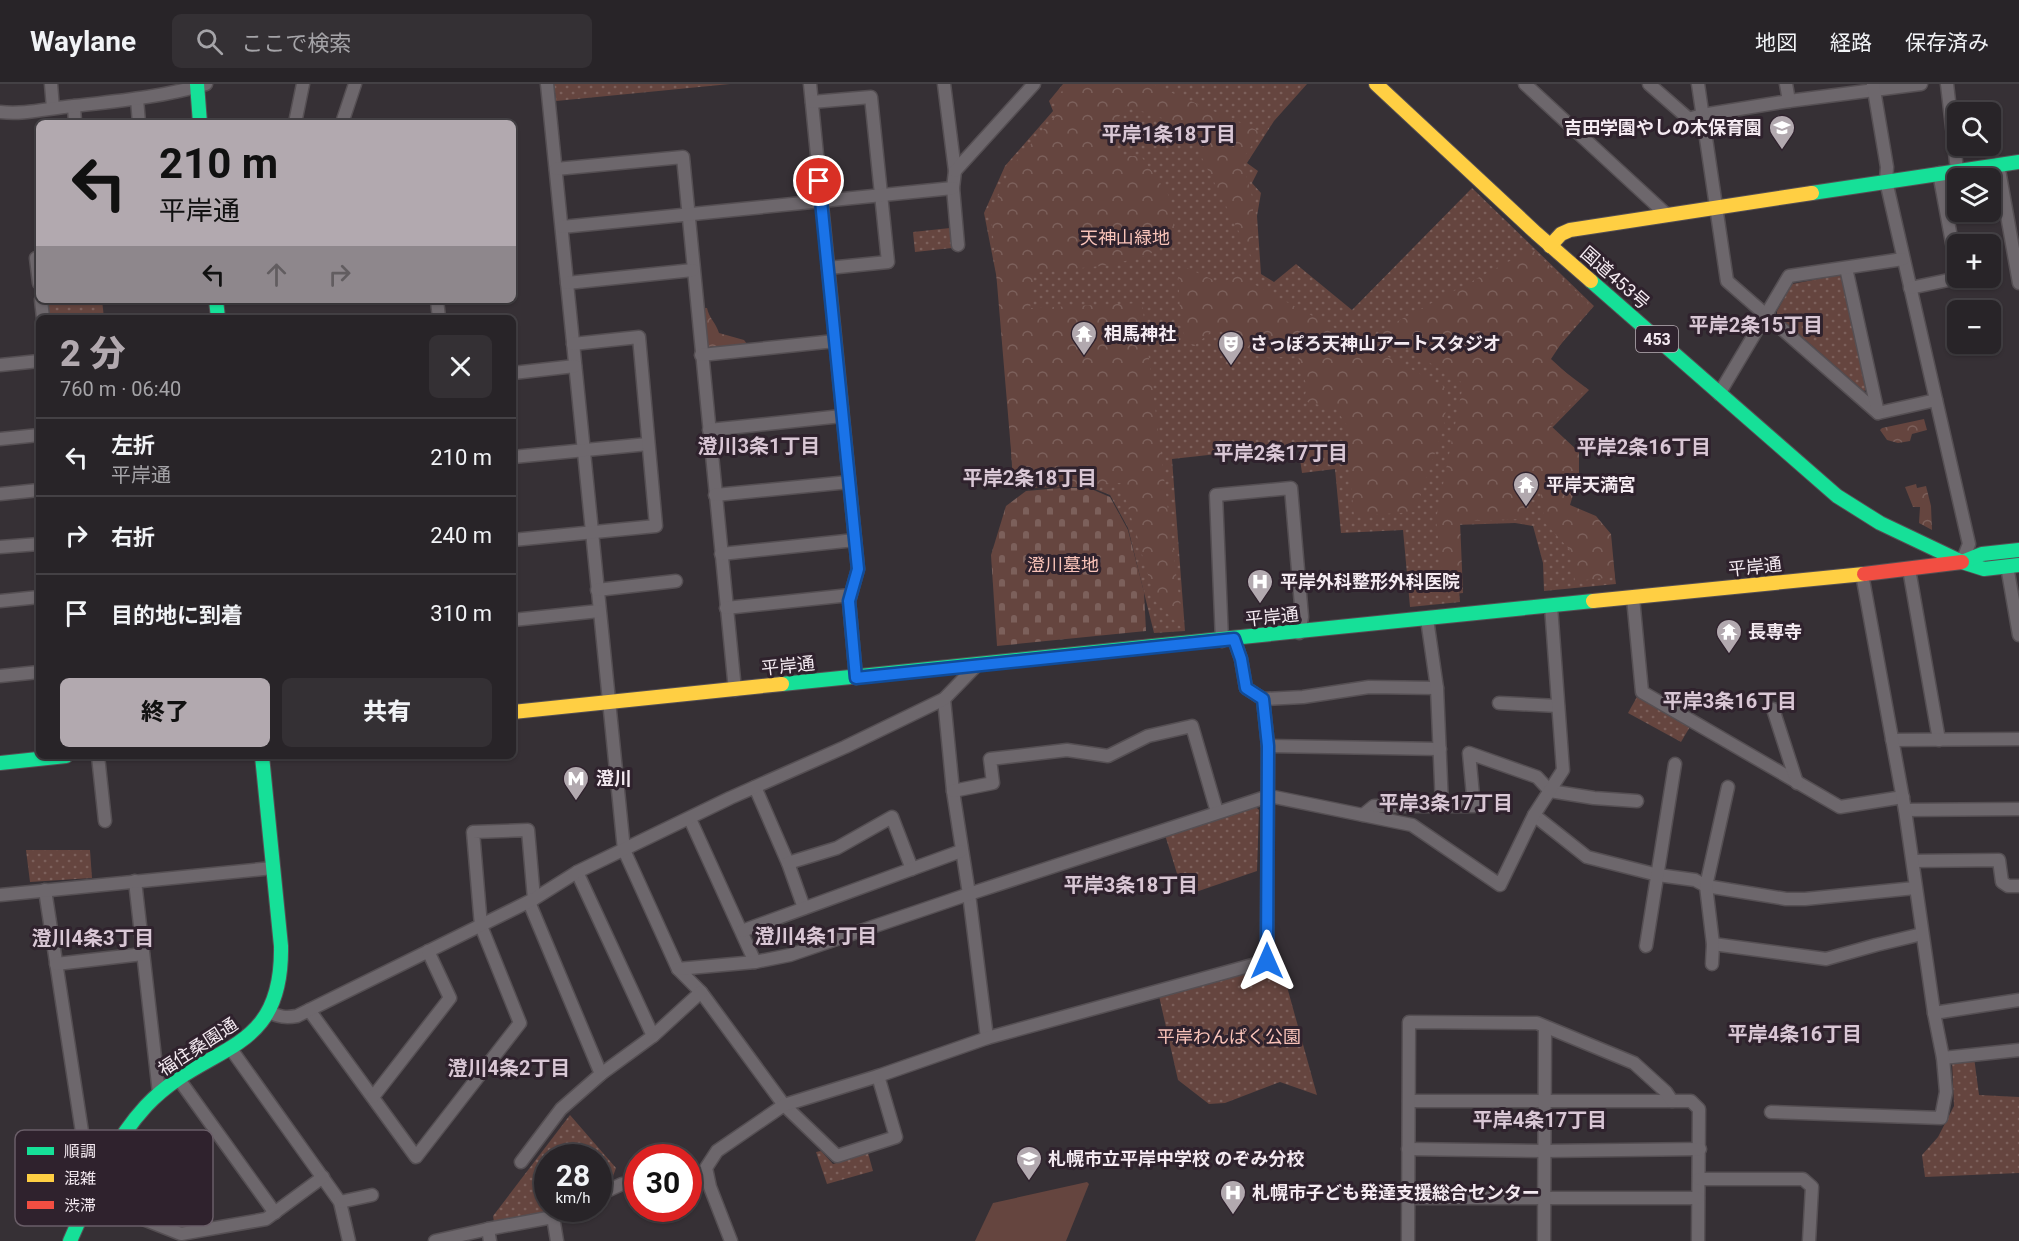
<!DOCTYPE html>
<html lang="ja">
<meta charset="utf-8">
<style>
body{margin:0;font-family:Roboto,"Noto Sans JP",sans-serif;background:#343034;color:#f1f3f6;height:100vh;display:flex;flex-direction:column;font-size:22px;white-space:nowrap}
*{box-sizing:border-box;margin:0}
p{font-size:20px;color:#a5a4a8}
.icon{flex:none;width:33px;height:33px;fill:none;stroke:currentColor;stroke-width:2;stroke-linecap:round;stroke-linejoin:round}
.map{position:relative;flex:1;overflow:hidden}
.drawer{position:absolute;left:36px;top:231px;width:480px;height:444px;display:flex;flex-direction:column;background:#282428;border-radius:9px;box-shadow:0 2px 4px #0004,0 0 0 2px #444145}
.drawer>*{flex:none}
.hud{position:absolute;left:36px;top:36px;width:480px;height:183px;border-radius:9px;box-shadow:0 2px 4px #0004,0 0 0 2px #444145;background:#b2a9af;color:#111;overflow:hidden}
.buttons{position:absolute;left:1947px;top:18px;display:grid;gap:12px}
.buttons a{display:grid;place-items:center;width:54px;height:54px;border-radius:9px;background:#282428;box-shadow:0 2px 4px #0004,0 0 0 2px #444145;font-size:30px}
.speed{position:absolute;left:534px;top:1060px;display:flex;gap:12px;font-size:30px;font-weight:700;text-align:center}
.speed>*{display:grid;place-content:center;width:78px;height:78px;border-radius:50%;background:#282428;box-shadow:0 2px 4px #0004,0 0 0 2px #444145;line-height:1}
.speed small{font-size:15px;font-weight:400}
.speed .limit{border:9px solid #d22;background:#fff;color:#111}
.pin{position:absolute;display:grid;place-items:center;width:51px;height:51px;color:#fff;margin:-26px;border:3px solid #fff;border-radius:50%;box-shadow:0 2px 6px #0007}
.me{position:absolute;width:66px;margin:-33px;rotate:0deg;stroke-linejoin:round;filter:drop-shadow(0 0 4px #0008)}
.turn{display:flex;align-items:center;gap:21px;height:126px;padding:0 24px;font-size:27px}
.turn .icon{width:78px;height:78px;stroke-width:2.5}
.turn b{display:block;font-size:42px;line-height:51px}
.lanes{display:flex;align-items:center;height:57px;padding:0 24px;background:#0003;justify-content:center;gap:30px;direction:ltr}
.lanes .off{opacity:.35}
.round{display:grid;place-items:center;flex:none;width:63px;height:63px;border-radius:9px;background:#343034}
.head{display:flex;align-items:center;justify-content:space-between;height:102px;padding:0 24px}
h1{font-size:36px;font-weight:800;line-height:45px;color:#b2a9af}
.primary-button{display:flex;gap:12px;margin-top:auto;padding:12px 24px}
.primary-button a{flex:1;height:69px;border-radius:9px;background:#b2a9af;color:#111;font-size:24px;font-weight:800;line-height:69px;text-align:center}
.primary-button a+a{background:#343034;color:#f1f3f6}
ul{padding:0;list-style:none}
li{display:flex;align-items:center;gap:18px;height:78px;padding:0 24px;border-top:2px solid #444145}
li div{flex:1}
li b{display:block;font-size:22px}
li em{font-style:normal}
header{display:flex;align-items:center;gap:36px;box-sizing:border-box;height:84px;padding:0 30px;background:#282428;border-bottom:2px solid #444145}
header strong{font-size:28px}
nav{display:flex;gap:33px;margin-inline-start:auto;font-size:21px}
.search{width:420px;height:54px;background:#343034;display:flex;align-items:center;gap:15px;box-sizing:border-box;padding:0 21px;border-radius:9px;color:#a5a4a8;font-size:22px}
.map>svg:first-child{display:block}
.grass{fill:url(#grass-dots)}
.forest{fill:url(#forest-crowns)}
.cemetery{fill:url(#cemetery-stones)}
.pitch{fill:#65453f}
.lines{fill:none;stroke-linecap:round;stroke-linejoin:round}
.street-casing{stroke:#554f53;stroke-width:15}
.fast-casing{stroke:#554f53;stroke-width:16}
.slow-casing{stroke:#554f53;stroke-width:16}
.jam-casing{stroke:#554f53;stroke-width:16}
.street{stroke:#6d676c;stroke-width:12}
.fast{stroke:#16e098;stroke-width:14}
.slow{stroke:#ffcf43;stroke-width:14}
.jam{stroke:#f24e42;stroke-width:14}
.route-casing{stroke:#114b97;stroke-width:15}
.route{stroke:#1a73e8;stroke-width:10}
.labels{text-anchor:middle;stroke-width:6;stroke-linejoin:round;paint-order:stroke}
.shield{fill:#2f222d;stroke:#b9aeb6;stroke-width:1.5}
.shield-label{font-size:16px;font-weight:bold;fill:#f4eaf1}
.poi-label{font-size:18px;font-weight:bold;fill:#f4eaf1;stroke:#2f222d;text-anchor:start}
.park-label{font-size:18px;fill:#f9c3b9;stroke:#2f222d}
.street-label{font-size:18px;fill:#f4eaf1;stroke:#2f222d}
.neighbourhood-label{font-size:20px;font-weight:bold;fill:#d9c7d5;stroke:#2f222d}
.key{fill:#2f222d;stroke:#6a5e68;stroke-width:1.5}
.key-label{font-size:16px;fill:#f4eaf1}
</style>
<header>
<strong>Waylane</strong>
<div class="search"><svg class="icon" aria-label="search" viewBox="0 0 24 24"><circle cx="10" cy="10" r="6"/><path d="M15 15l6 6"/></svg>ここで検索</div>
<nav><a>地図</a><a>経路</a><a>保存済み</a></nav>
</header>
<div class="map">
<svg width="2019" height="1157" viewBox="0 0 2019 1157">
<defs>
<pattern id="grass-dots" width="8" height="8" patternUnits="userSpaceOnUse" patternTransform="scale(1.5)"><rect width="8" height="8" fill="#65453f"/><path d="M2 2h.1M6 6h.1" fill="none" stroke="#7c605b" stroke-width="1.8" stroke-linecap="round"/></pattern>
<pattern id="forest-crowns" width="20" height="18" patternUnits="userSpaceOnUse" patternTransform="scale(1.5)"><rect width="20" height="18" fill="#65453f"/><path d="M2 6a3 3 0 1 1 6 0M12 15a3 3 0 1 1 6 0" fill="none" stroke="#7c605b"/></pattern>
<pattern id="cemetery-stones" width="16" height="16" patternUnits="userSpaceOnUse" patternTransform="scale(1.5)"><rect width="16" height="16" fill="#65453f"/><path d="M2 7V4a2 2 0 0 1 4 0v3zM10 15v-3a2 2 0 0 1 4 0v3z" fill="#7c605b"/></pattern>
</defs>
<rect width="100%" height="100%" fill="#363035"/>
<g class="grass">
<polygon points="554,0 730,0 556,17"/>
<polygon points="1063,0 1307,0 1274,37 1247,79 1258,87 1252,99 1261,109 1257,132 1261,190 1274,198 1296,180 1352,226 1472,104 1594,222 1548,275 1589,306 1551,345 1567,421 1609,453 1616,500 1544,507 1543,479 1533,442 1515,439 1454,441 1460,518 1410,523 1403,446 1341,449 1335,385 1302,389 1298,361 1172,375 1185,547 1154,549 1128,444 1110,411 1090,403 1013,404 1005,236 984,129 1005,82 1053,27 1049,17"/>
<polygon points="950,144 952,164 915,168 913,148"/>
<polygon points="1839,191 1842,194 1868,305 1864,307 1777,231 1777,227 1792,200"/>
<polygon points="48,216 102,216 104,234 50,234"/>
<polygon points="1638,611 1691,641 1681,658 1628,629"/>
<polygon points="1256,723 1259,726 1257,787 1184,812 1165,751"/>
<polygon points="26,766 90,766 92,794 30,798"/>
<polygon points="1274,878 1281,881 1317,1011 1280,998 1225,1019 1209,1020 1178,996 1159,912"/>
<polygon points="1974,973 1979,1011 2019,1013 2019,1089 1925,1093 1922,1071 1938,1053 1954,1022 1952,976"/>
<polygon points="570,1031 616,1084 612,1095 599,1103 598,1074 548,1074 548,1125 557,1125 548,1130 494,1138 493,1132"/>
<polygon points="821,1067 833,1080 868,1069 873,1087 827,1100 816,1068"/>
</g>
<g class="forest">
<polygon points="1069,0 1152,0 1261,48 1242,76 1253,116 1253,176 1186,42 1126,22 1104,56 1120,72 1141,72 1168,110 1176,155 1148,171 1110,181 1034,189 1030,224 1142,219 1183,545 1156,518 1121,399 1014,402 991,128 1011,83 1056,31 1054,15"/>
<polygon points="1532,165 1588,219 1551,275 1585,306 1550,341 1579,368 1579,391 1570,421 1596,432 1611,450 1615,493 1575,497 1570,466 1545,439 1540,404 1523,408 1525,435 1460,437 1463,509 1444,511 1436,435 1462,306 1461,298 1382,250 1387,243"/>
<polygon points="1187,184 1220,199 1242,190 1248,197 1448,305 1444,342 1415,428 1354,432 1351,400 1351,348 1336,325 1303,317 1307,304 1298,272 1265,274 1261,269 1238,260 1227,248 1213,246 1193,263 1184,250 1180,227 1178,188"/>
<path d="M 702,224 L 707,224 C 709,234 716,239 719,249 L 744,256 L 747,260 L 705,264 Z"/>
<polygon points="1924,335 1927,346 1912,350 1910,357 1898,359 1887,356 1880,346 1882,344"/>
<polygon points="1916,400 1917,404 1926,402 1931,422 1932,446 1919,439 1920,423 1913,423 1905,403"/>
</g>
<polygon class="cemetery" points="1060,404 1089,404 1110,413 1128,446 1144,508 1146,547 997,562 991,471 1006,422 1026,407"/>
<polygon class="pitch" points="1087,1098 1089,1100 1066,1157 975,1157 993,1119"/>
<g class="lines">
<defs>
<g id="street">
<polyline points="51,0 53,24"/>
<polyline points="547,0 624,766 678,885 701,908 784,1021 837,1072 896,1053 878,992"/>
<polyline points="810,0 858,485 849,517 856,594"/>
<polyline points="944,0 955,87 953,104 958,161"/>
<polyline points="1525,0 1666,130"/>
<polyline points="1649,0 1689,35 1702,31 1789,17 1921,0"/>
<polyline points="1698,0 1727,197 1878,329 1936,316"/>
<polyline points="1786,0 1789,17"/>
<polyline points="1873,0 1887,83 1886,97 1969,460 1962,478"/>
<polyline points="1947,0 1957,86"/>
<polyline points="137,15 139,39"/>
<polyline points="812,18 871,13 888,178 828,184"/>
<polyline points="74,22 75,39"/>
<path d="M 0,28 C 25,31 49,24 74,22 C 118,17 163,13 206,0"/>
<polyline points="295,39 303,0"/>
<polyline points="342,39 355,0"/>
<polyline points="1998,80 2019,199"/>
<polyline points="556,85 683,73 735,606"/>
<polyline points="955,87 1034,0"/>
<polyline points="1939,89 1958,191"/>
<polyline points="562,143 953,104"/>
<polyline points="39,174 36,174 39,199"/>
<polyline points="1846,184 1878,329"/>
<polyline points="567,199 693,186"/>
<polyline points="1910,204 1958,194"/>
<polyline points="41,216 43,234"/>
<polyline points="437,216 439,234"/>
<polyline points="701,271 835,257"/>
<polyline points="0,281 39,277"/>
<polyline points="513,289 575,282"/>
<polyline points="1719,310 1789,192 1903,175"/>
<polyline points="709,346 842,332"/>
<polyline points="0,355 39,351"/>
<polyline points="513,373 648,360"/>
<polyline points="0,410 39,406"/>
<polyline points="715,411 849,398"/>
<polyline points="513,456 656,442 639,253 573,260"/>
<polyline points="0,463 39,460"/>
<polyline points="721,470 855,456"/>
<polyline points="2007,482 2019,551"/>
<polyline points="1909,485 1939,656"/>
<polyline points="597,506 676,497"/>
<polyline points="1633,514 1642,608 1840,723 1903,713"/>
<polyline points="0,517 39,513"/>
<polyline points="726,524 850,511"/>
<polyline points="513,536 599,527"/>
<polyline points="1222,557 1216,411 1291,404 1302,533 1299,549"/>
<polyline points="0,592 39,588"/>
<polyline points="944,615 953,707 969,810 987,954"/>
<polyline points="1263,615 1303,613 1369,603 1437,604"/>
<polyline points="1499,619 1558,622"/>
<polyline points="1773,625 1797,699"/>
<polyline points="1892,656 2019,655"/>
<polyline points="1268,662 1440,665"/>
<polyline points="98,672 105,737"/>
<polyline points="755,703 788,779 804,824"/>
<polyline points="953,707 993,699 990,675 1067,666 1108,672 1148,652 1192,642 1217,728"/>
<polyline points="1442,722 1474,722 1469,669 1537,693 1550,707 1594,714 1637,717"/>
<polyline points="1905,726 2019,725"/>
<polyline points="1363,731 1374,722 1442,722 1437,604 1427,535"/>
<polyline points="1534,731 1587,773 1658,791 1695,796 1706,802 1786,815 1805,815 1915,804"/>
<polyline points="690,735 755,878"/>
<polyline points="1913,777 1999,776 2002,798 2008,802 2019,802"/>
<polyline points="788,779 837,764 892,733 912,785"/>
<polyline points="577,788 653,952"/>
<polyline points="135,797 159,1009"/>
<polyline points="45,806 84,1061 118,1056"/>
<polyline points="0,811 273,784"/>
<polyline points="529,818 601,990"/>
<polyline points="742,847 961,767"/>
<polyline points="1713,860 1826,875 1876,861 1922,850"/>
<polyline points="1646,862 1675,680"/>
<polyline points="56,880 143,870"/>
<polyline points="1712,880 1713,860 1706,802 1728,703"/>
<polyline points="678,885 755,878 790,871 969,810 1269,712 1412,741 1500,801 1534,731 1563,686 1551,522"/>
<polyline points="309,926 416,1073 520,939 481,842 473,748 528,746 534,815"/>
<path d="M 269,928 C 279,933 286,934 297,932 L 534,815 L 577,788 L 730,714 L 845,663 L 944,615 L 977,581"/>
<polyline points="1934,929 2019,916"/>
<polyline points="231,965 340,1118 349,1157"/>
<polyline points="1943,974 2019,966"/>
<polyline points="178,994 275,1129"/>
<polyline points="373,1013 450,914 428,867"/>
<polyline points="1409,1017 1691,1017 1699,1025 1698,1157"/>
<polyline points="1771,1028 1941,1034 1946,1008 1943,974 1934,929 1905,726 1862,490"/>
<polyline points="1408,1065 1544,1067 1700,1065"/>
<polyline points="34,1066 84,1061"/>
<polyline points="521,1078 561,1025 601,990 653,952 701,908"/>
<polyline points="1699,1095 1803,1095 1812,1103 1809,1157"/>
<polyline points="598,1111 622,1100"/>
<polyline points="90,1114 181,1150 266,1135 323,1093"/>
<polyline points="1407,1114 1698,1114"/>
<polyline points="340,1118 372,1111"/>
<polyline points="553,1133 557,1157"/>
<polyline points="488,1145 490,1157"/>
<polyline points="435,1157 488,1145 553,1133 570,1125"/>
<polyline points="731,1157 710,1103 706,1084 717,1067 784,1021 878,992 987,954 1267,877 1268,662 1263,615 1246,604 1241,575 1234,555"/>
<polyline points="1408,1157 1409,938 1537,939 1634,979 1666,1008 1672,1017"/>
<polyline points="1544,1157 1545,943"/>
</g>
<g id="fast">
<polyline points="197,0 200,39"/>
<polyline points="1812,109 2019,78"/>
<polyline points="1591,197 1837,412 1880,439 1962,478 1984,485 2019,481"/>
<polyline points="216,216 218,234"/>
<polyline points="1962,478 1982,470 2019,466"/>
<polyline points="782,600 1593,517"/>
<polyline points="0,679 66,672"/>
<path d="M 70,1157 C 91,1110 110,1061 146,1022 C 207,957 283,974 281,862 L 262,672"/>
</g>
<g id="slow">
<polyline points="1376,0 1536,149 1591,197"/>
<polyline points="1550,162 1561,150 1570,146 1812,109"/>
<polyline points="1593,517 1864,490"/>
<polyline points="513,628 782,600"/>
</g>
<polyline id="jam" points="1864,490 1962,478"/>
</defs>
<use href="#street" class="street-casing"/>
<use href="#fast" class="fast-casing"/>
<use href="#slow" class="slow-casing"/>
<use href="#jam" class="jam-casing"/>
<use href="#street" class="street"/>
<use href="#fast" class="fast"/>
<use href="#slow" class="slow"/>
<use href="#jam" class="jam"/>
</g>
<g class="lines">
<defs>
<polyline id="route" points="819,97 858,485 849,517 856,594 1234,555 1241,575 1246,604 1263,615 1268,662 1267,877"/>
</defs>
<use href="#route" class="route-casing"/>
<use href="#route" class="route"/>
</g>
<defs>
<symbol id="school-pin" viewBox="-11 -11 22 30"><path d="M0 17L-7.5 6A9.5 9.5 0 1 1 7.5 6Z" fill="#b2a9af" stroke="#2f222d"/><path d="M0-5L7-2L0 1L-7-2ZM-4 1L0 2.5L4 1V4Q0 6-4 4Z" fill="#fff"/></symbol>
<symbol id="temple-pin" viewBox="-11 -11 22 30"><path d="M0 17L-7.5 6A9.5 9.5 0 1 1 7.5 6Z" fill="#b2a9af" stroke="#2f222d"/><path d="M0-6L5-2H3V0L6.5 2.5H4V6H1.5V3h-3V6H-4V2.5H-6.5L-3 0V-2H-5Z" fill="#fff"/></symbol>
<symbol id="theatre-pin" viewBox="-11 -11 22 30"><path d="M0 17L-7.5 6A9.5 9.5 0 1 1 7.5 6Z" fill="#b2a9af" stroke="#2f222d"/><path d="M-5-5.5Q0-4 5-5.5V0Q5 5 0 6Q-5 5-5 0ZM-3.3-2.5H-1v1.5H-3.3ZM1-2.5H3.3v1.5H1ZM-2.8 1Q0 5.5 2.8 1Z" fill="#fff"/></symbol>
<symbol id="hospital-pin" viewBox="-11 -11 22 30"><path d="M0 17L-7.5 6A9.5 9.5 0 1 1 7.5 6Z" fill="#b2a9af" stroke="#2f222d"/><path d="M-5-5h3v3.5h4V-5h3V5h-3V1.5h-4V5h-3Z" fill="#fff"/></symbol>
<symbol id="metro-pin" viewBox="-11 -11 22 30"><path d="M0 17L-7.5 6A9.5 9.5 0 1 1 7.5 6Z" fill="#b2a9af" stroke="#2f222d"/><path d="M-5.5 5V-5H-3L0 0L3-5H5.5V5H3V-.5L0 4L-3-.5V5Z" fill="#fff"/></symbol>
</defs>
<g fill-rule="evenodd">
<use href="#school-pin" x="1767" y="29" width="30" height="40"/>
<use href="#temple-pin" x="1069" y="235" width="30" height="40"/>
<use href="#theatre-pin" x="1216" y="245" width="30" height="40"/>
<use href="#temple-pin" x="1511" y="386" width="30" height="40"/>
<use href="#hospital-pin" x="1245" y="483" width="30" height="40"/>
<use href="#temple-pin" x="1714" y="533" width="30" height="40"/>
<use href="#metro-pin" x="561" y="680" width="30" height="40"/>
<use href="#school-pin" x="1014" y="1060" width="30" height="40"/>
<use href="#hospital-pin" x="1218" y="1094" width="30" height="40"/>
</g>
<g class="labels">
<rect class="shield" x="1636" y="242" width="42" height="26" rx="4.5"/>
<g class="shield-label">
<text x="1657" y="261">453</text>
</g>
<g class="poi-label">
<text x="1762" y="50" text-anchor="end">吉田学園やしの木保育園</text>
<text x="1104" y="256">相馬神社</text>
<text x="1250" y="266">さっぽろ天神山アートスタジオ</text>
<text x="1546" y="407">平岸天満宮</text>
<text x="1280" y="504">平岸外科整形外科医院</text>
<text x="1748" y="554">長専寺</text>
<text x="596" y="701">澄川</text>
<text x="1048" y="1081">札幌市立平岸中学校 のぞみ分校</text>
<text x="1252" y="1115">札幌市子ども発達支援総合センター</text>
</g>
<g class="park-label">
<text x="1125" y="160">天神山緑地</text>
<text x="1063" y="487">澄川墓地</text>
<text x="1229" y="959">平岸わんぱく公園</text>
</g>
<g class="street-label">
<text transform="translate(1615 194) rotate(41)" y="6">国道453号</text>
<text transform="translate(1755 483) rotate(-6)" y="6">平岸通</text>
<text transform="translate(1272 533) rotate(-6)" y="6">平岸通</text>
<text transform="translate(788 582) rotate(-6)" y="6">平岸通</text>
<text transform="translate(198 963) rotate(-33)" y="6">福住桑園通</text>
</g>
<g class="neighbourhood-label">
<text x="1169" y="57">平岸1条18丁目</text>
<text x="1756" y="248">平岸2条15丁目</text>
<text x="759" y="369">澄川3条1丁目</text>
<text x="1644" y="370">平岸2条16丁目</text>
<text x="1281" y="376">平岸2条17丁目</text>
<text x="1030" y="401">平岸2条18丁目</text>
<text x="1730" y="624">平岸3条16丁目</text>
<text x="1446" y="726">平岸3条17丁目</text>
<text x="1131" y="808">平岸3条18丁目</text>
<text x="816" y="859">澄川4条1丁目</text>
<text x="93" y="861">澄川4条3丁目</text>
<text x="1795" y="957">平岸4条16丁目</text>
<text x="509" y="991">澄川4条2丁目</text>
<text x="1540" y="1043">平岸4条17丁目</text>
</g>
</g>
<rect x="15" y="1046" width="198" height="96" rx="9" class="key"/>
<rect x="27" y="1063" width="27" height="8" fill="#16e098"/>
<rect x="27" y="1090" width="27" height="8" fill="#ffcf43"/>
<rect x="27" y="1117" width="27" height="8" fill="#f24e42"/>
<g class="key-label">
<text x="64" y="1073">順調</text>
<text x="64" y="1100">混雑</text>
<text x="64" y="1127">渋滞</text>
</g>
</svg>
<div class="buttons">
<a><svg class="icon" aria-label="search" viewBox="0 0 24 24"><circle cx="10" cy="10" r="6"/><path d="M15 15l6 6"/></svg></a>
<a><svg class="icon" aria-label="layers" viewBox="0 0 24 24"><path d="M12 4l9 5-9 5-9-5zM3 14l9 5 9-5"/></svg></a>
<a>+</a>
<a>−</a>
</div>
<div class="speed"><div>28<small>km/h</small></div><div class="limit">30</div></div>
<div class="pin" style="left:819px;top:97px;background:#d93025"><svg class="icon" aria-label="arrive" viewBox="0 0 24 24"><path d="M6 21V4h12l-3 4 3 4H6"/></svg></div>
<svg class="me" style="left:1267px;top:877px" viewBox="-20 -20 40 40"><path d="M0-17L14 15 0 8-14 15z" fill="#1a73e8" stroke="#fff" stroke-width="4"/></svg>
<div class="hud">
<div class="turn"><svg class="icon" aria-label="left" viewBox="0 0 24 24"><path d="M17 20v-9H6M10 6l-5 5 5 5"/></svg><div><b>210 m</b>平岸通</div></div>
<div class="lanes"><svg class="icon" aria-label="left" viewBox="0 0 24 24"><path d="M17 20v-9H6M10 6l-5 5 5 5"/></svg><svg class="icon off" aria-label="ahead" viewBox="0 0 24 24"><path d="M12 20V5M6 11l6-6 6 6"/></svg><svg class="icon off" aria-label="right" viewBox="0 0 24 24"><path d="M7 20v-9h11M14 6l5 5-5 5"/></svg></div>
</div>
<section class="drawer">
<div class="head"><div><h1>2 分</h1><p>760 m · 06:40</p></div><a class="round"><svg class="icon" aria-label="close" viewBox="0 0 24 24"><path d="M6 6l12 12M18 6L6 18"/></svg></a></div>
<ul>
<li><svg class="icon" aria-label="left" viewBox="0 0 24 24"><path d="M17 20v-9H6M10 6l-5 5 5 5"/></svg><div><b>左折</b><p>平岸通</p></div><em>210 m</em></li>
<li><svg class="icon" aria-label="right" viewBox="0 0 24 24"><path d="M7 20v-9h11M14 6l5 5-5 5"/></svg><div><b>右折</b></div><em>240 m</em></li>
<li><svg class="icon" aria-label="arrive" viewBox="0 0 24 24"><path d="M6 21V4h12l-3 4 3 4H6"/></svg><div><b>目的地に到着</b></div><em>310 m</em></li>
</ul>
<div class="primary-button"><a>終了</a><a>共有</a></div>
</section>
</div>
